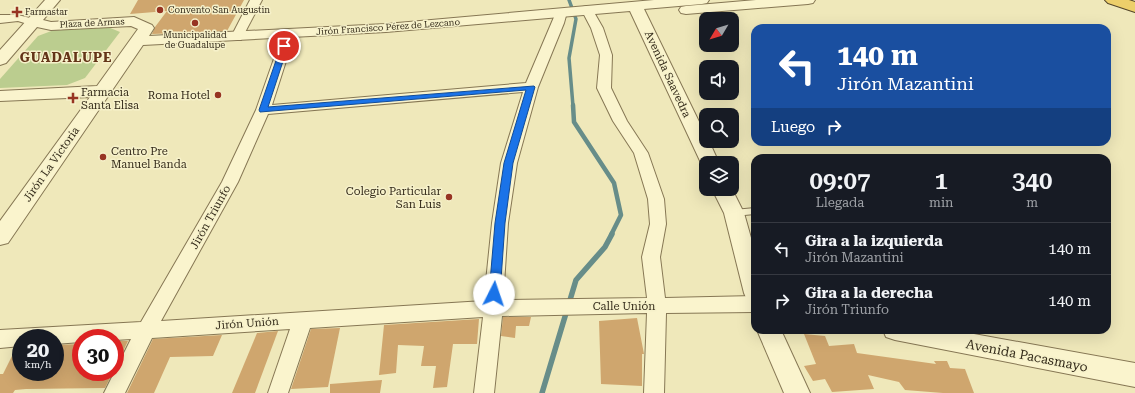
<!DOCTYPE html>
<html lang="es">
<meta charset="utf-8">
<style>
body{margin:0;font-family:"Roboto Serif",serif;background:#242831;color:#f1f3f6;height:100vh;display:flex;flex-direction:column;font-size:15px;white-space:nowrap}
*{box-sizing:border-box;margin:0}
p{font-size:13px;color:#9ea1a6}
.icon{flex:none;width:22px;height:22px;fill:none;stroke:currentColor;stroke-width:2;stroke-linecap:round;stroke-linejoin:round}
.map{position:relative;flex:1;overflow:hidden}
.panel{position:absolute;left:751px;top:154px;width:360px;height:180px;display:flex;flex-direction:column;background:#171b24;border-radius:12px;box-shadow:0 4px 16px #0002}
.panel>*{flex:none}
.guide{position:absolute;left:751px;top:24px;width:360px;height:122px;border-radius:12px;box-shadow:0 4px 16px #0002;background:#1a4fa0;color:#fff;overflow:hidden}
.needle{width:26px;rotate:232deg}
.buttons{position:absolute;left:699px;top:12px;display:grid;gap:8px}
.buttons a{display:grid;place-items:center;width:40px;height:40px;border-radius:8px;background:#171b24;box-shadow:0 4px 16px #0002;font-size:20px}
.speed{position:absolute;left:12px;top:329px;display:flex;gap:8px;font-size:20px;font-weight:700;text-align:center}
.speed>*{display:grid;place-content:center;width:52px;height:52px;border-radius:50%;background:#171b24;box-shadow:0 4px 16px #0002;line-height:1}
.speed small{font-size:10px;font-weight:400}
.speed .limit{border:6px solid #d22;background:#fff;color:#111}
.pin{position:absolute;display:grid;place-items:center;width:34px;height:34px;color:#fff;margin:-17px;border:2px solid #fff;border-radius:50%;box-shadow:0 1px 4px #0007}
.me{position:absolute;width:44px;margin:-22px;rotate:4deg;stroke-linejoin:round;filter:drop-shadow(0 0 3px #0008)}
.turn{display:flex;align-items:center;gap:14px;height:84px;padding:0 20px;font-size:18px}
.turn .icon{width:52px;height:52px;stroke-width:2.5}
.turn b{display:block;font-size:28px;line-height:34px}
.then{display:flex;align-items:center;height:38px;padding:0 20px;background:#0003;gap:8px;font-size:15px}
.eta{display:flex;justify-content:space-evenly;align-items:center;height:68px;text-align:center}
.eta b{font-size:24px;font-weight:600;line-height:28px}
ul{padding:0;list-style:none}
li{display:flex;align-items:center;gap:12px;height:52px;padding:0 20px;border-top:1px solid #363941}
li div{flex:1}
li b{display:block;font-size:15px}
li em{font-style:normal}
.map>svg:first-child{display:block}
.green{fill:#bbcd8f}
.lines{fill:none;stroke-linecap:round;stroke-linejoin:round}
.stream-far2{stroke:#678d89;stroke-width:3.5}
.stream-far1{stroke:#678d89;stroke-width:4.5}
.stream{stroke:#678d89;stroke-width:5.5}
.building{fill:#cfa66e}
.service-casing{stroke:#867754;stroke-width:2}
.minor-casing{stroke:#867754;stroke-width:2}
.tertiary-casing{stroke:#867754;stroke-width:2}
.trunk-casing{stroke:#534429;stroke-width:2}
.service{fill:#faf4cd;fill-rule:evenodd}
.minor{fill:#faf4cd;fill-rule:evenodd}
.tertiary{fill:#faf4cd;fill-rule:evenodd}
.trunk{fill:#edcf6a;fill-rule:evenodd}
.route{fill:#1a73e8;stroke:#114b97}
.poi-dot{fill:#973422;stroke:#f6f1ca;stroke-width:1.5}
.labels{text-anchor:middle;stroke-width:3;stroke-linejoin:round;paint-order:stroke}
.far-poi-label{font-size:9px;fill:#342b1a;stroke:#f6f1ca;text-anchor:start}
.far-street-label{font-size:9px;fill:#342b1a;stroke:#f6f1ca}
.street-label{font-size:11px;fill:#342b1a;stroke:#f6f1ca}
.poi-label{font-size:11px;fill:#342b1a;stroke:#f6f1ca;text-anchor:start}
.far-district-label{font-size:13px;font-weight:bold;letter-spacing:1px;fill:#633418;stroke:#f6f1ca}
.near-street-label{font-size:13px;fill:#342b1a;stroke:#f6f1ca}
</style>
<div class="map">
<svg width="1135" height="393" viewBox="0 0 1135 393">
<rect width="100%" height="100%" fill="#efe8ba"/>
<polygon class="green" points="108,27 120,32 85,78 67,85 0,88 0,79 38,36 54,30"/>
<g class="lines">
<polyline class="stream-far2" points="569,0 576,19 569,58 573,106"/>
<polyline class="stream-far1" points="573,105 574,122 614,183 621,215 611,235"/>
<polyline class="stream" points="542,393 576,280 605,247 612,234"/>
</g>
<g class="building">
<polygon points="138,0 244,0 227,31 152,34 155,27 167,11 130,14"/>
<polygon points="503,317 531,317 529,326 516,326 515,338 501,336"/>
<polygon points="637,318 644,354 642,354 642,386 601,384 599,321"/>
<polygon points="479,319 477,344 453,344 447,387 433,388 436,366 421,366 424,346 398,345 396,373 379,375 384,325"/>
<polygon points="340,328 328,387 291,389 311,329"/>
<polygon points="278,331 255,393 232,393 257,333"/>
<polygon points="804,334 825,336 829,346 854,344 857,353 936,364 934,361 947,361 950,368 965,369 974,393 943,393 905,390 899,382 868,375 874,389 832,392 825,379 813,381 804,366 816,364"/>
<polygon points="222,335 213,356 170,357 154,393 127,393 153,339"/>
<polygon points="115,341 128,341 115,368"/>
<polygon points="81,344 81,372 113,372 105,388 26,389 15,390 13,393 0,393 0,374 3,374 16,348 21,348 21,372 55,372 55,345"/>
<polygon points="382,380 380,393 330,393 330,384"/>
</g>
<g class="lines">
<defs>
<polygon id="service" points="755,208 755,214 734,216 731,215 730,213 731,211 734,210"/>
<g id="minor">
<polygon points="250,0 262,0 241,40 233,40 231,37"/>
<path d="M 587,6 L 591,7 L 603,28 L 612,55 L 611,88 L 627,121 L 648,153 L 664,199 L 666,224 L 660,257 L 665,298 L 755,296 L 755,312 L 666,313 L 664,393 L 644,393 L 647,313 L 502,316 L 494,393 L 474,393 L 483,317 L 310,328 L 288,393 L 268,393 L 290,329 L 152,338 L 125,393 L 104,393 L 131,339 L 115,340 L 115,338 L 81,338 L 81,342 L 55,344 L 55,338 L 21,338 L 21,346 L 0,348 L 0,330 L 141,322 L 222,182 L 256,110 L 283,33 L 285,30 L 293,30 L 295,33 L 272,105 L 526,83 L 557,10 L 565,10 L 567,12 L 564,23 L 538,87 L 517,163 L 508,223 L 503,300 L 647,298 L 642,257 L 650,224 L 648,199 L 634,153 L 613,121 L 597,88 L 600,55 L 591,28 L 581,9 L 583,7 ZM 523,92 L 501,163 L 492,223 L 484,301 L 161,321 L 238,182 L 268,114 Z"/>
<polygon points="0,15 18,15 38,20 40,22 38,24 34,26 18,21 0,23"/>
</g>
<g id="tertiary">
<polygon points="45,0 60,0 43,20 51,22 134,17 152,25 154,28 149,36 386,24 654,0 709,0 707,3 702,4 644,9 706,136 706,141 709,141 719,163 706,163 706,168 703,168 701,163 630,11 386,32 143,45 8,243 0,245 0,221 90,97 0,101 0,91 97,86 138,29 131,26 51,30 37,27 6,63 0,65 0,50"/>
<polygon points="756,0 815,0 813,3 808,4 686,14 681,13 679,10 681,7 686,6"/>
<polygon points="712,189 732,189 744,213 755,252 755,302 747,300 744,293 724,213"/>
<polygon points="757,330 781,330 810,393 784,393"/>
<polygon points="883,330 952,330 1135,363 1135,387 895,340 886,337"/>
</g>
<polygon id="trunk" points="1105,0 1129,0 1135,2 1135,12 1108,3"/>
</defs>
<use href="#service" class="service-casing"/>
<use href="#minor" class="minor-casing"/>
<use href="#tertiary" class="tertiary-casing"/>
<use href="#trunk" class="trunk-casing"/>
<use href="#service" class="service"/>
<use href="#minor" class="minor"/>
<use href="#tertiary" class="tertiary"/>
<use href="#trunk" class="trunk"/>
</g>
<polygon class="route" points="284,44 288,46 268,107 534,86 535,87 513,163 505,223 500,294 498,297 494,299 491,297 489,294 495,223 504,163 526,90 260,112 259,110 281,46"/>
<g class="poi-dot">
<circle cx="160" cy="10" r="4"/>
<path d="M15 6h4v4h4v4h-4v4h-4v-4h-4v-4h4z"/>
<circle cx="195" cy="23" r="4"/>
<circle cx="218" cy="95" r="4"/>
<path d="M71 92h4v4h4v4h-4v4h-4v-4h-4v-4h4z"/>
<circle cx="103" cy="157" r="4"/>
<circle cx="449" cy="197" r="4"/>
</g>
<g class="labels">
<g class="far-poi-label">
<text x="168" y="13">Convento San Augustin</text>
<text x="25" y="15">Farmastar</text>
<text x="195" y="38" text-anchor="middle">Municipalidad<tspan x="195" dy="10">de Guadalupe</tspan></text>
</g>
<g class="far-street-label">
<text transform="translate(92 23) rotate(-3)" y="3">Plaza de Armas</text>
<text transform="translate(388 27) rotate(-4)" y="3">Jirón Francisco Pérez de Lezcano</text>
</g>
<g class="street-label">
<text transform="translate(668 74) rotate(65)" y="4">Avenida Saavedra</text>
<text transform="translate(51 164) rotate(-55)" y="4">Jirón La Victoria</text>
<text transform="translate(210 217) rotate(-61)" y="4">Jirón Triunfo</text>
<text x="624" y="310">Calle Unión</text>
<text transform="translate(247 323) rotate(-4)" y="4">Jirón Unión</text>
</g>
<g class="poi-label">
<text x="81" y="96">Farmacia<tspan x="81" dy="13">Santa Elisa</tspan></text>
<text x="210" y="99" text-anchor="end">Roma Hotel</text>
<text x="111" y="155">Centro Pre<tspan x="111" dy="13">Manuel Banda</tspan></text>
<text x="441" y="195" text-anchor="end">Colegio Particular<tspan x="441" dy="13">San Luis</tspan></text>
</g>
<g class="far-district-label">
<text x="66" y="62">GUADALUPE</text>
</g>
<g class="near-street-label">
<text transform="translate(1027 355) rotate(11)" y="5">Avenida Pacasmayo</text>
</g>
</g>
</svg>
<div class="buttons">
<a><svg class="needle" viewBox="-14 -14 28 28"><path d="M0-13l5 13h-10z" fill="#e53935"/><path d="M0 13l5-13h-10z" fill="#9ea1a6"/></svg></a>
<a><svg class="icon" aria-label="sound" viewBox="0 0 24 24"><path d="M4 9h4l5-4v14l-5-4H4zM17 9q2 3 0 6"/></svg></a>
<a><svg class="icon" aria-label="search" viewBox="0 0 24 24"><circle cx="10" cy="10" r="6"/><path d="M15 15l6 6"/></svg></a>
<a><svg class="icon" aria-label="layers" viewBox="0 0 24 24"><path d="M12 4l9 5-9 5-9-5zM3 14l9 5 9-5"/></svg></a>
</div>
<div class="speed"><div>20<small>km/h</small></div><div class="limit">30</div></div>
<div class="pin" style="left:284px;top:46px;background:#d93025"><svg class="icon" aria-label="arrive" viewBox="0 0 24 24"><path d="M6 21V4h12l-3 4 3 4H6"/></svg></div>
<svg class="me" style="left:494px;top:294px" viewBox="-20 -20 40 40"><circle r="19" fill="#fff"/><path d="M0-13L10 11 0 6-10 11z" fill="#1a73e8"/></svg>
<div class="guide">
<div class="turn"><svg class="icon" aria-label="left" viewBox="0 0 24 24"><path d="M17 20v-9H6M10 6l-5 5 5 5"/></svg><div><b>140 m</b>Jirón Mazantini</div></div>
<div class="then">Luego<svg class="icon" aria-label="right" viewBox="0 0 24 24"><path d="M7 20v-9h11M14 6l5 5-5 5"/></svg></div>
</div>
<section class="panel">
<div class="eta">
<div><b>09:07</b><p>Llegada</p></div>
<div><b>1</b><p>min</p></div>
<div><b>340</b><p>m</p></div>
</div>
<ul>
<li><svg class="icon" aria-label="left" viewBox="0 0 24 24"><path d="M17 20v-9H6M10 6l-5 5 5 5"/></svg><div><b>Gira a la izquierda</b><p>Jirón Mazantini</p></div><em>140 m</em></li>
<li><svg class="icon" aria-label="right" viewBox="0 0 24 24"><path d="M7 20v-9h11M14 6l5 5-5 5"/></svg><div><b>Gira a la derecha</b><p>Jirón Triunfo</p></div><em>140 m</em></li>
</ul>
</section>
</div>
